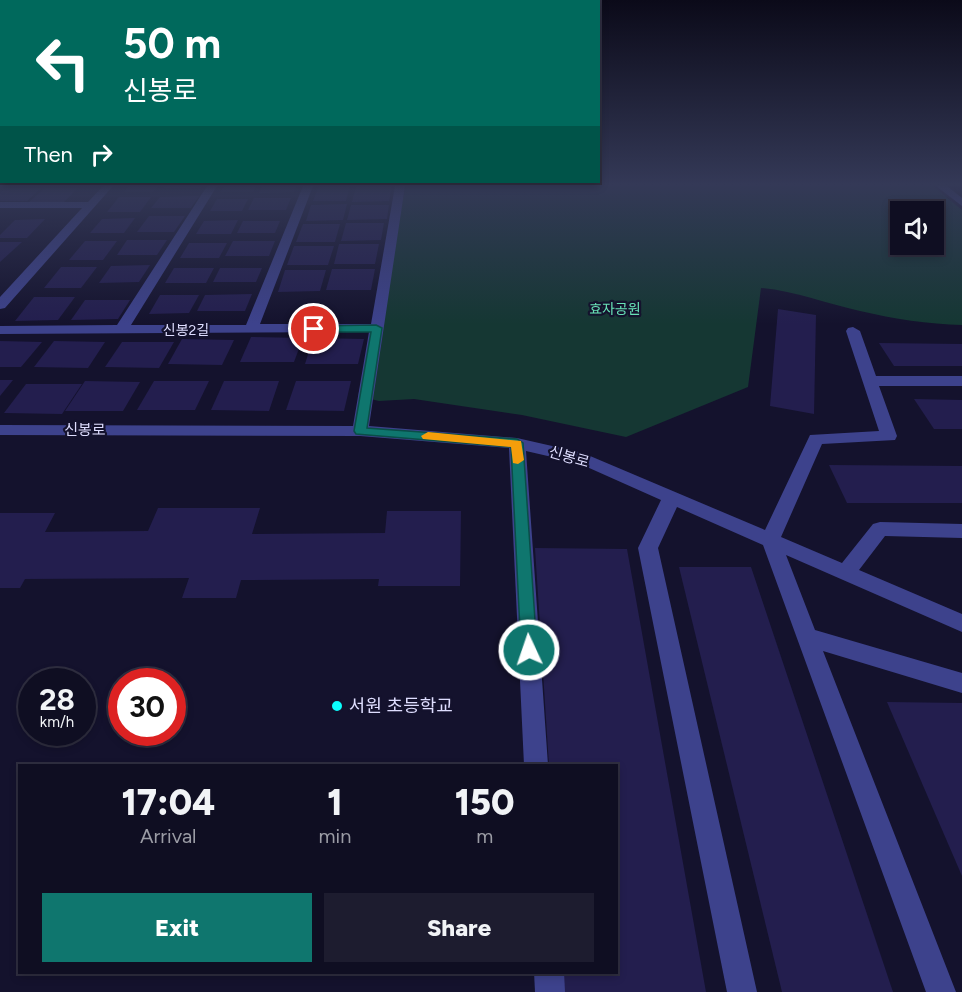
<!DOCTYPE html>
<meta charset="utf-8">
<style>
body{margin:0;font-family:Figtree,"Noto Sans KR",sans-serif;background:#1d1c2f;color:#f1f3f6;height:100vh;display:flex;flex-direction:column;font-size:22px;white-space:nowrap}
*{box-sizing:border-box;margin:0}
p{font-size:20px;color:#9b9ca5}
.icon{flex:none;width:33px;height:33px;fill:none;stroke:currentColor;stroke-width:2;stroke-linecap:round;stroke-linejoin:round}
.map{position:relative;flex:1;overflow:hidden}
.drawer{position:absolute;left:18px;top:764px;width:600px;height:210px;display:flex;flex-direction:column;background:#0f0e22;border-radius:0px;box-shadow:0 3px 9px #0003,0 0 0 2px #2f2e40}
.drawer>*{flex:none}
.guide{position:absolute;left:0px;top:0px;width:600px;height:183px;box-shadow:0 3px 9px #0003,0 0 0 2px #2f2e40;background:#00695c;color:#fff;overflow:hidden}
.tools{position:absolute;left:890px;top:201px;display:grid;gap:12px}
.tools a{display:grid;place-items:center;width:54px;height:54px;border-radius:0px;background:#0f0e22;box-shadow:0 3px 9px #0003,0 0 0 2px #2f2e40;font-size:30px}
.speed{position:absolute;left:18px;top:668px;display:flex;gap:12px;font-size:30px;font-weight:700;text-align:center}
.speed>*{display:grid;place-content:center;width:78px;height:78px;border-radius:50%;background:#0f0e22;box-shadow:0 3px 9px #0003,0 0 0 2px #2f2e40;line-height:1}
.speed small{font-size:15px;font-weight:400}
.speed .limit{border:9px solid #d22;background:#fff;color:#111}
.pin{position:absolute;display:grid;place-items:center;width:51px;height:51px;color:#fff;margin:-26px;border:3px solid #fff;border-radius:50%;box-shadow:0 2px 6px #0007}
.me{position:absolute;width:66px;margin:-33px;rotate:357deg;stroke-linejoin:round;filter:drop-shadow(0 0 4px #0008)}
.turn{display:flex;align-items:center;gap:21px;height:126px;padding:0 24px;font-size:27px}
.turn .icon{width:78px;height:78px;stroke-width:2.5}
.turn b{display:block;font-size:42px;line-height:51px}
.then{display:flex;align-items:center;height:57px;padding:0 24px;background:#0003;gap:12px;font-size:22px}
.eta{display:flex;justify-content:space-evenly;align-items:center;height:102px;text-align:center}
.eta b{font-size:36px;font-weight:800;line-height:42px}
.primary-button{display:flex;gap:12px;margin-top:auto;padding:12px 24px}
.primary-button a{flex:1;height:69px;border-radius:0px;background:#0f766e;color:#fff;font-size:24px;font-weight:800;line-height:69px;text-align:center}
.primary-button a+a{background:#1d1c2f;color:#f1f3f6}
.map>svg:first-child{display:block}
.green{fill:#153733;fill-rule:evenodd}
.building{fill:#231e4e}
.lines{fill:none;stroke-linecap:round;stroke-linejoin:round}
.minor{fill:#3d428c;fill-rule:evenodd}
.route{fill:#0f766e;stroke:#0a4d48;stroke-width:1.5}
.slow{fill:#f59e0b}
.poi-dot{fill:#0bfefd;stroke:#14122d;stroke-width:2}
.labels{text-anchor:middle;stroke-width:4.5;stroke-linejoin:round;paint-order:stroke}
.far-park-label{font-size:14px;fill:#68e1b6;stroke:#14122d}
.far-street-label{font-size:14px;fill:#dfdeff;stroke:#14122d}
.street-label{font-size:15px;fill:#dfdeff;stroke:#14122d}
.near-poi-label{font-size:18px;fill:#dfdeff;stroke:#14122d;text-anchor:start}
</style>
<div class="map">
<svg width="962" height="992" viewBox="0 0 962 992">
<rect width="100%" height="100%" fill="#14122d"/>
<path class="green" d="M 406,186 L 933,186 L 962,210 L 962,325 C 928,324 894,319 860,311 C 827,304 795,291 761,288 L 748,387 L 626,437 L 522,415 L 414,399 L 379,401 L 358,396 ZM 900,212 L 933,212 L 933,244 L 900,244 Z"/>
<g class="building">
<polygon points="129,186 158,186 153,192 124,192"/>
<polygon points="166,186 202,186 201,188 163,188"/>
<polygon points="225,186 257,186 253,192 220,192"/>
<polygon points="262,186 297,186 294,192 259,193"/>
<polygon points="319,186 350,186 346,201 313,201"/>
<polygon points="356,186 392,186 389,201 352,202"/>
<polygon points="6,188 41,188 27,201 0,201 0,193"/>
<polygon points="45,188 78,188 63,203 28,203"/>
<polygon points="199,196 191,208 151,208 160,197"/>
<polygon points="119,197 151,197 140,212 107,212"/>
<polygon points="254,198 291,198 286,210 248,210"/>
<polygon points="217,199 248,199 242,211 210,211"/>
<polygon points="347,204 343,220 306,221 311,205"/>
<polygon points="351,205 389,205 387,219 347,220"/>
<polygon points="149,216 185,216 174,232 137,232"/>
<polygon points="135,218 124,233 90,233 102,219"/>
<polygon points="45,219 27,238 0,238 0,235 15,220"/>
<polygon points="238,220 231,234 196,234 204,221"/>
<polygon points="243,221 280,221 275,233 237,233"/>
<polygon points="346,223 384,223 381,240 341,241"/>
<polygon points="303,224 340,224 335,242 296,242"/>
<polygon points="127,240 167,240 157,255 117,255"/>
<polygon points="85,241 117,241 103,260 69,260"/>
<polygon points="233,241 275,241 269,256 225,256"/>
<polygon points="0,242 22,242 0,262"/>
<polygon points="189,243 227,243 219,258 180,258"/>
<polygon points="339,244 379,244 375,264 334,264"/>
<polygon points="294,246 334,246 328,265 287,265"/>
<polygon points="150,265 139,282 99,283 111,266"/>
<polygon points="61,267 97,267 81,288 44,288"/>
<polygon points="174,268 214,268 206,283 165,283"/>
<polygon points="220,268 262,268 256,282 213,282"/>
<polygon points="332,269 375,269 371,290 326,290"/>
<polygon points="285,270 326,270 320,291 278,292"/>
<polygon points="252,294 245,311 197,311 205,295"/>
<polygon points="160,295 199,295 189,313 149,314"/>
<polygon points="34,297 75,297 58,320 15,321"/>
<polygon points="85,300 130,300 118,319 71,320"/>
<polygon points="778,309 816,315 814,414 770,406"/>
<polygon points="251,337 303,338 294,362 240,362"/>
<polygon points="313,338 364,339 358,364 305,364"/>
<polygon points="182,339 234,340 222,365 168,364"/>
<polygon points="0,341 42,342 21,367 0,367"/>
<polygon points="54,341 105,342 88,368 34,367"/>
<polygon points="122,342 174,342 159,368 105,367"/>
<polygon points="879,343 962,344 962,366 894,366"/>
<polygon points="0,380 13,380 0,396"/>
<polygon points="85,381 140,382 123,411 65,411"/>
<polygon points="154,381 209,381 195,410 137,410"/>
<polygon points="224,381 279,381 269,411 211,410"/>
<polygon points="296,381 351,381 344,411 286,410"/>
<polygon points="26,384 82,384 62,414 4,413"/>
<polygon points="914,399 962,400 962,429 934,429"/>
<polygon points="829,465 962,466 962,503 847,503"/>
<polygon points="158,508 260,508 252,534 385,533 387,511 461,511 460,586 378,586 379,579 241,580 236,598 182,598 189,578 25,579 20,588 0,588 0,513 55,513 45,532 148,531"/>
<polygon points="535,548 627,549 706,992 563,992 562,972 616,972 616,765 549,765"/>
<polygon points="679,567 751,567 893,992 782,992"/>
<polygon points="887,702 962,703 962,876"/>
</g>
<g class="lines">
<g class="minor">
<polygon points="103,186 113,186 5,308 0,309 0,297 82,208 0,208 0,202 88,202"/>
<polygon points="207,186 217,186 131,325 246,325 303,186 313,186 260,324 371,324 395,186 405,186 369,426 517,438 583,453 765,530 810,435 879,431 846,331 848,328 853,327 860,331 876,376 962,376 962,386 879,386 897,436 895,440 822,444 781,537 842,563 873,524 880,522 962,524 962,538 885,536 859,570 962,614 962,632 786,555 815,630 962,673 962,693 823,651 956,992 926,992 763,545 677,507 658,548 757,992 727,992 638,548 661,500 578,463 526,451 548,765 524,765 509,448 360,436 0,435 0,425 353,426 369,332 0,334 0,326 117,325"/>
<polygon points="936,186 947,186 962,198 962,206"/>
<polygon points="534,972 564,972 565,992 535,992"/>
</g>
</g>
<linearGradient id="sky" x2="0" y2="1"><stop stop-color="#0b0a19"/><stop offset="0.57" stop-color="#343957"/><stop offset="1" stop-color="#343957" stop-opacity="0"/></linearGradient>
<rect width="962" height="324" fill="url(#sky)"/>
<polygon class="route" points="376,325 382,328 367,428 517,439 523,443 537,650 535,655 529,657 523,655 521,650 511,447 356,434 354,431 371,332 314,332 309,329 314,326"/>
<polygon class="slow" points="428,432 521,441 524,460 518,464 513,463 511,447 423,439 421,436"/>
<circle class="poi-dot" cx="337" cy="706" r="6"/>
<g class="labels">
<g class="far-park-label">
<text x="615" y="314">효자공원</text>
</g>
<g class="far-street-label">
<text x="186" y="335">신봉2길</text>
</g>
<g class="street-label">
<text x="85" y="435">신봉로</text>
<text transform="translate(569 457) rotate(16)" y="5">신봉로</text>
</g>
<g class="near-poi-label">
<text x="349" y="712">서원 초등학교</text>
</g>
</g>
</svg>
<div class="tools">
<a><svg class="icon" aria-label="sound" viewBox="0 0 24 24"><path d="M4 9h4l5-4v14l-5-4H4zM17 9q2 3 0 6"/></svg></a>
</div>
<div class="speed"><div>28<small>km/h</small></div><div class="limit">30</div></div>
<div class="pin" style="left:314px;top:329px;background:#d93025"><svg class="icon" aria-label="arrive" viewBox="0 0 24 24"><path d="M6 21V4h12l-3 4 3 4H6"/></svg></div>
<svg class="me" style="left:529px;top:650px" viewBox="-20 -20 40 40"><circle r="17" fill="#0f766e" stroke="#fff" stroke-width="3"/><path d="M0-11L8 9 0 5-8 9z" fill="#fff"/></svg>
<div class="guide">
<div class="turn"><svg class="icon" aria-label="left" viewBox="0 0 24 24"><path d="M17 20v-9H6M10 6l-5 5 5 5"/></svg><div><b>50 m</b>신봉로</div></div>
<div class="then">Then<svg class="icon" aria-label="right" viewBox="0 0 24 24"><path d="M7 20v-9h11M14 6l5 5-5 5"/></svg></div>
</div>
<section class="drawer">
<div class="eta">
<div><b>17:04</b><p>Arrival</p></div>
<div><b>1</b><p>min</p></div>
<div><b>150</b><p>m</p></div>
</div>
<div class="primary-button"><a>Exit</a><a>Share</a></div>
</section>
</div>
